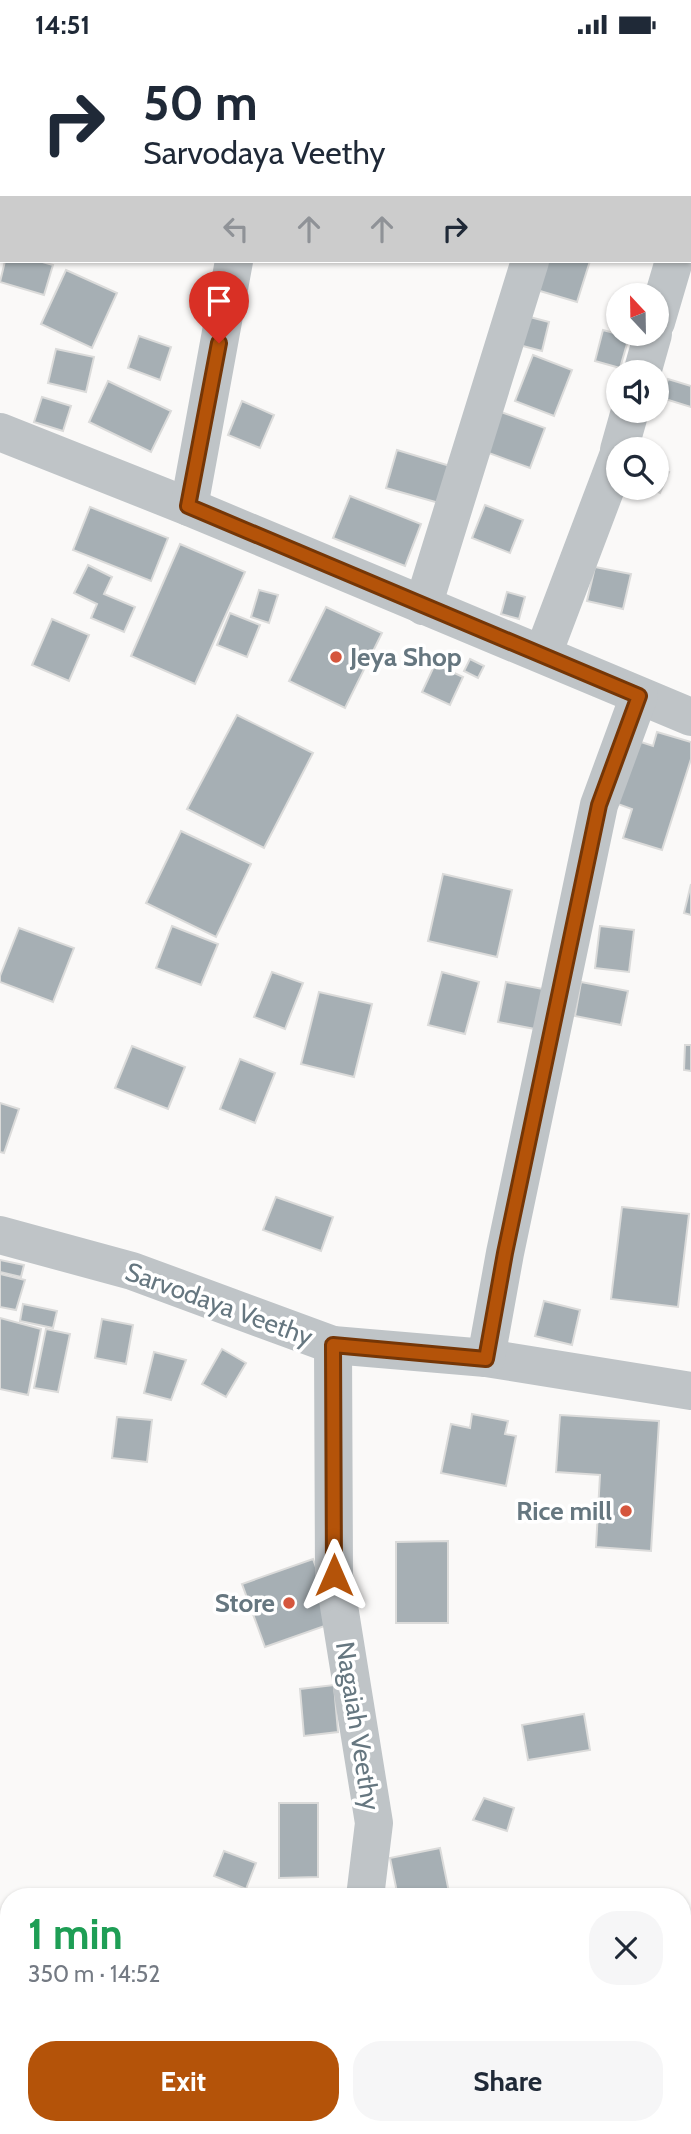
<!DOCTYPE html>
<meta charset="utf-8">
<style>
body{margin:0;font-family:Cabin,sans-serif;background:#f6f6f7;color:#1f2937;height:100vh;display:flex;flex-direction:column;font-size:26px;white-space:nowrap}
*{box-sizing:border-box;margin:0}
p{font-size:23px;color:#747a83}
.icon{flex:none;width:38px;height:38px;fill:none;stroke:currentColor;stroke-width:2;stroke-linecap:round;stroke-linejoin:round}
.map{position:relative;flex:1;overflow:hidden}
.sheet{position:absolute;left:0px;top:1839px;width:691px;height:247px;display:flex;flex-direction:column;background:#fff;border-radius:28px 28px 0 0;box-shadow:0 2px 5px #0004}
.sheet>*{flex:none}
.guide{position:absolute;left:0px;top:0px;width:691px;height:214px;box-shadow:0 2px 5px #0004;background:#fff;color:#1f2937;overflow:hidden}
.needle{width:46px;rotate:338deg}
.controls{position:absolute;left:606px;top:234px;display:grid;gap:14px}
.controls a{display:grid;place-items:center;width:63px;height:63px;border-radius:50%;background:#fff;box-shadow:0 2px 5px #0004;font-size:35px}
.pin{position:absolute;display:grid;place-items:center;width:60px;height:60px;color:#fff;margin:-72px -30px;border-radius:50% 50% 50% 0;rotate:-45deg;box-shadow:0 0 7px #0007}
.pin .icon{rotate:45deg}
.me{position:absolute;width:77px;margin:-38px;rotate:0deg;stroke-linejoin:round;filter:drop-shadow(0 0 5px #0008)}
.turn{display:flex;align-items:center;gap:24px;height:147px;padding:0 28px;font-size:32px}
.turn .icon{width:91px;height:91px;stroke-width:2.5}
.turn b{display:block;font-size:49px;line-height:60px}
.lanes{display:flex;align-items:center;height:66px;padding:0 28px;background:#0003;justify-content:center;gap:35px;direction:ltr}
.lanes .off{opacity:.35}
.round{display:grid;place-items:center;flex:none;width:74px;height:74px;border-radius:28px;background:#f6f6f7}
.head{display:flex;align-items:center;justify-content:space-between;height:119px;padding:0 28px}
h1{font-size:42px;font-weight:800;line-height:52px;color:#1e9e55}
.button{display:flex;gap:14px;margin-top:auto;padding:14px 28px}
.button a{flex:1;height:80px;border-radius:28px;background:#b45309;color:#fff;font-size:28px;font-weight:800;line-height:80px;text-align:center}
.button a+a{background:#f6f6f7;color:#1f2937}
.status{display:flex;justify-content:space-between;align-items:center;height:49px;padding:0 35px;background:#fff;direction:ltr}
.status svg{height:19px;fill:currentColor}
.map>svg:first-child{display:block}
.building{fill:#a6afb4;stroke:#dbdbda;stroke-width:2}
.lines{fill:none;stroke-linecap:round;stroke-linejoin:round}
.minor{stroke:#bfc4c7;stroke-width:38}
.route-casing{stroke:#753606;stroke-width:18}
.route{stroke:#b45309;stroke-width:12}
.poi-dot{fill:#d5563d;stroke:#fff;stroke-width:2.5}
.labels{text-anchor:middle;stroke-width:7;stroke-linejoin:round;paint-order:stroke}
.poi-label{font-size:26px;font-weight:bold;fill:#667780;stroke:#fff;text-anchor:end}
.street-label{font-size:26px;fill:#667780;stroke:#fff}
</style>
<div class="status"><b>14:51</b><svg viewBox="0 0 49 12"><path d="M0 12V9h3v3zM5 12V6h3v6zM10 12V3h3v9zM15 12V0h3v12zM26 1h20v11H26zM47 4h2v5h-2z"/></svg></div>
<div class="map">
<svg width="691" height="2085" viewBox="0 0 691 2085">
<rect width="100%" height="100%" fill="#faf9f8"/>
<g class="building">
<polygon points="5,212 39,212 53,216 44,246 0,233"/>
<polygon points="538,212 590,212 577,253 530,239"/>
<polygon points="66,221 117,244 92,299 41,275"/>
<polygon points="526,267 549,273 542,302 519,296"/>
<polygon points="603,281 629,288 620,319 595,312"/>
<polygon points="139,287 171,298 160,331 128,319"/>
<polygon points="56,300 94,308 86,343 48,334"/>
<polygon points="533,306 572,321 554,367 515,352"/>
<polygon points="668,330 691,337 691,358 662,349"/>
<polygon points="108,332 171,362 151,403 89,373"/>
<polygon points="42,348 71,357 63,382 34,373"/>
<polygon points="242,352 274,366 260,399 228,386"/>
<polygon points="501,363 545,379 530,419 486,403"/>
<polygon points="397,401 450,417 439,454 386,439"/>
<polygon points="656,418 669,423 660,444 649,439 656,439"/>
<polygon points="350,447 421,475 405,517 333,489"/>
<polygon points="485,456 523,471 510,504 472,489"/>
<polygon points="90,458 168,489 151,532 73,501"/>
<polygon points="180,495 245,523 195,635 131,607"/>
<polygon points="88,516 112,528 104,545 135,558 124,583 91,569 97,555 74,544"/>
<polygon points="595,518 631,525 623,560 587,552"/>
<polygon points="259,541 278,546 269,574 251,568"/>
<polygon points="507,543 525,548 519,570 501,565"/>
<polygon points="326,558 382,584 345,659 289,632"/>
<polygon points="230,564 260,576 247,608 217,596"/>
<polygon points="52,570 89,586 69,632 32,616"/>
<polygon points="470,610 484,617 478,629 464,622"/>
<polygon points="435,615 463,628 450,656 422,643"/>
<polygon points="237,666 313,704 264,799 187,760"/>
<polygon points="657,683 691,693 691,710 662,801 623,789 632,760 615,754 635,691 653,697"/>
<polygon points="181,782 251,815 216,888 146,854"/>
<polygon points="443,825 512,841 497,908 428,892"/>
<polygon points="691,835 691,866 684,864"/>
<polygon points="172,877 218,895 201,936 156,919"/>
<polygon points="600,877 634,881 629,923 595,919"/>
<polygon points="19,879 74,899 53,953 0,933 0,927"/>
<polygon points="272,923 303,934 285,980 254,968"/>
<polygon points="442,923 479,933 465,985 428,976"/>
<polygon points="506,933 543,940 535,980 498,973"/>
<polygon points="581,933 628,942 621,976 575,967"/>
<polygon points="319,943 372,955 354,1028 301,1015"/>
<polygon points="685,996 691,996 691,1022 684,1021"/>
<polygon points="132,997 185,1018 168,1060 115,1039"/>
<polygon points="240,1010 275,1024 255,1074 220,1060"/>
<polygon points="0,1054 19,1060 4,1104 0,1103"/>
<polygon points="276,1148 333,1168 321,1202 263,1181"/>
<polygon points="622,1158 689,1165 678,1258 611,1250"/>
<polygon points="0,1211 24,1216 21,1228 0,1223"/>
<polygon points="0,1225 25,1231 16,1261 0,1258"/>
<polygon points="544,1252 580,1261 572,1296 535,1287"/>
<polygon points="23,1255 57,1262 53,1279 20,1272"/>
<polygon points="0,1269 41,1280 28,1346 0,1340"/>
<polygon points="102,1270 133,1276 126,1315 95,1309"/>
<polygon points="46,1280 70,1285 58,1343 34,1339"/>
<polygon points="222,1300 246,1314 226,1348 202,1335"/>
<polygon points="154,1303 186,1311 171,1351 144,1344"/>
<polygon points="472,1365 508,1372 505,1385 516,1387 506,1437 441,1424 451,1375 470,1379"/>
<polygon points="560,1366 659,1372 651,1502 596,1498 600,1426 556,1423"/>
<polygon points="117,1368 152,1371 147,1413 112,1409"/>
<polygon points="448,1492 448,1574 396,1574 396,1493"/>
<polygon points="313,1510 336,1573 265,1598 242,1535"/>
<polygon points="334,1636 338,1683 304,1687 300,1640"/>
<polygon points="584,1665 590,1701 528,1711 522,1676"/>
<polygon points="484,1749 514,1759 507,1782 473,1771"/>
<polygon points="279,1754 318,1754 318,1828 279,1829"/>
<polygon points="440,1799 450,1848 398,1848 390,1809"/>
<polygon points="224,1802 256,1814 246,1840 214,1827"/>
<polygon points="5,2014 9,2027 9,2049 0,2051 0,2016"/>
<rect x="213" y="2077" width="44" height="8"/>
</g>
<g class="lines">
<g class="minor">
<polyline points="276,2 276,0"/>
<polyline points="582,2 582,0"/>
<polyline points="690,144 691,137"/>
<polyline points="656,273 674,212"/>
<polyline points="642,324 653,285"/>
<polyline points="0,383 189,458 691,668"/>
<polyline points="619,401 630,362"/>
<polyline points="189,458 234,212"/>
<polyline points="423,557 530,212"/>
<polyline points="543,605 618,407"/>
<polyline points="0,1186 132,1222 333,1296 486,1309 691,1342"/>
<polyline points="333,1296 334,1526 374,1774 365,1848"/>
<polyline points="486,1309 505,1204 599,756 639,647"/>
<polyline points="346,2085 347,2077"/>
</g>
</g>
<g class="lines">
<defs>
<polyline id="route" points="219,294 188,457 639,647 599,756 505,1204 486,1310 333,1296 334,1526"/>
</defs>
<use href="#route" class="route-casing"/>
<use href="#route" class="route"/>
</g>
<g class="poi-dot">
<circle cx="336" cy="608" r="7"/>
<circle cx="626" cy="1462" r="7"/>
<circle cx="289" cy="1554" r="7"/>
</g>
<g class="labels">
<g class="poi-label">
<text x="350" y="617" text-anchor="start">Jeya Shop</text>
<text x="612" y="1471">Rice mill</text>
<text x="275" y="1563">Store</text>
</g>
<g class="street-label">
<text transform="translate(219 1255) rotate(20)" y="9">Sarvodaya Veethy</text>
<text transform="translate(358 1677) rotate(81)" y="9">Nagaiah Veethy</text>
</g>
</g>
</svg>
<div class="controls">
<a><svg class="needle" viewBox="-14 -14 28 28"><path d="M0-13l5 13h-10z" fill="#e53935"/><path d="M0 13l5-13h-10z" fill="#747a83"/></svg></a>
<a><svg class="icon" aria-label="sound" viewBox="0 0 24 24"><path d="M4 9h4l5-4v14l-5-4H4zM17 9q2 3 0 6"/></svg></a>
<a><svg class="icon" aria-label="search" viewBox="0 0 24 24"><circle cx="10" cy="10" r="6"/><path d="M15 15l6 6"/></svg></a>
</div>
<div class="pin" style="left:219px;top:294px;background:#d93025"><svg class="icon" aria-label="arrive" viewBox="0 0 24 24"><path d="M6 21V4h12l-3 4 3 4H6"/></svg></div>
<svg class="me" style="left:334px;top:1526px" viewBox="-20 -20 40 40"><path d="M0-17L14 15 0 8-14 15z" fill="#b45309" stroke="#fff" stroke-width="4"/></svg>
<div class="guide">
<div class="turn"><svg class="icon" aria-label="right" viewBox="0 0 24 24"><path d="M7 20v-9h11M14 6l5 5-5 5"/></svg><div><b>50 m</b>Sarvodaya Veethy</div></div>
<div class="lanes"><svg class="icon off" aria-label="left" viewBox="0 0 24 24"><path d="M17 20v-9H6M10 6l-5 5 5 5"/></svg><svg class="icon off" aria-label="ahead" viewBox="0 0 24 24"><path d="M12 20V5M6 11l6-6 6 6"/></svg><svg class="icon off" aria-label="ahead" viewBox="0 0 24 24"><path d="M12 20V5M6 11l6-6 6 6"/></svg><svg class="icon" aria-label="right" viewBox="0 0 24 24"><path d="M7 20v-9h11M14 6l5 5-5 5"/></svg></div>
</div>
<section class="sheet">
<div class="head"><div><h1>1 min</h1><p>350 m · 14:52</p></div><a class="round"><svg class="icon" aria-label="close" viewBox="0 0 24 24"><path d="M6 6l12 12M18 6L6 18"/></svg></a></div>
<div class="button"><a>Exit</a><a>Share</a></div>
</section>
</div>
